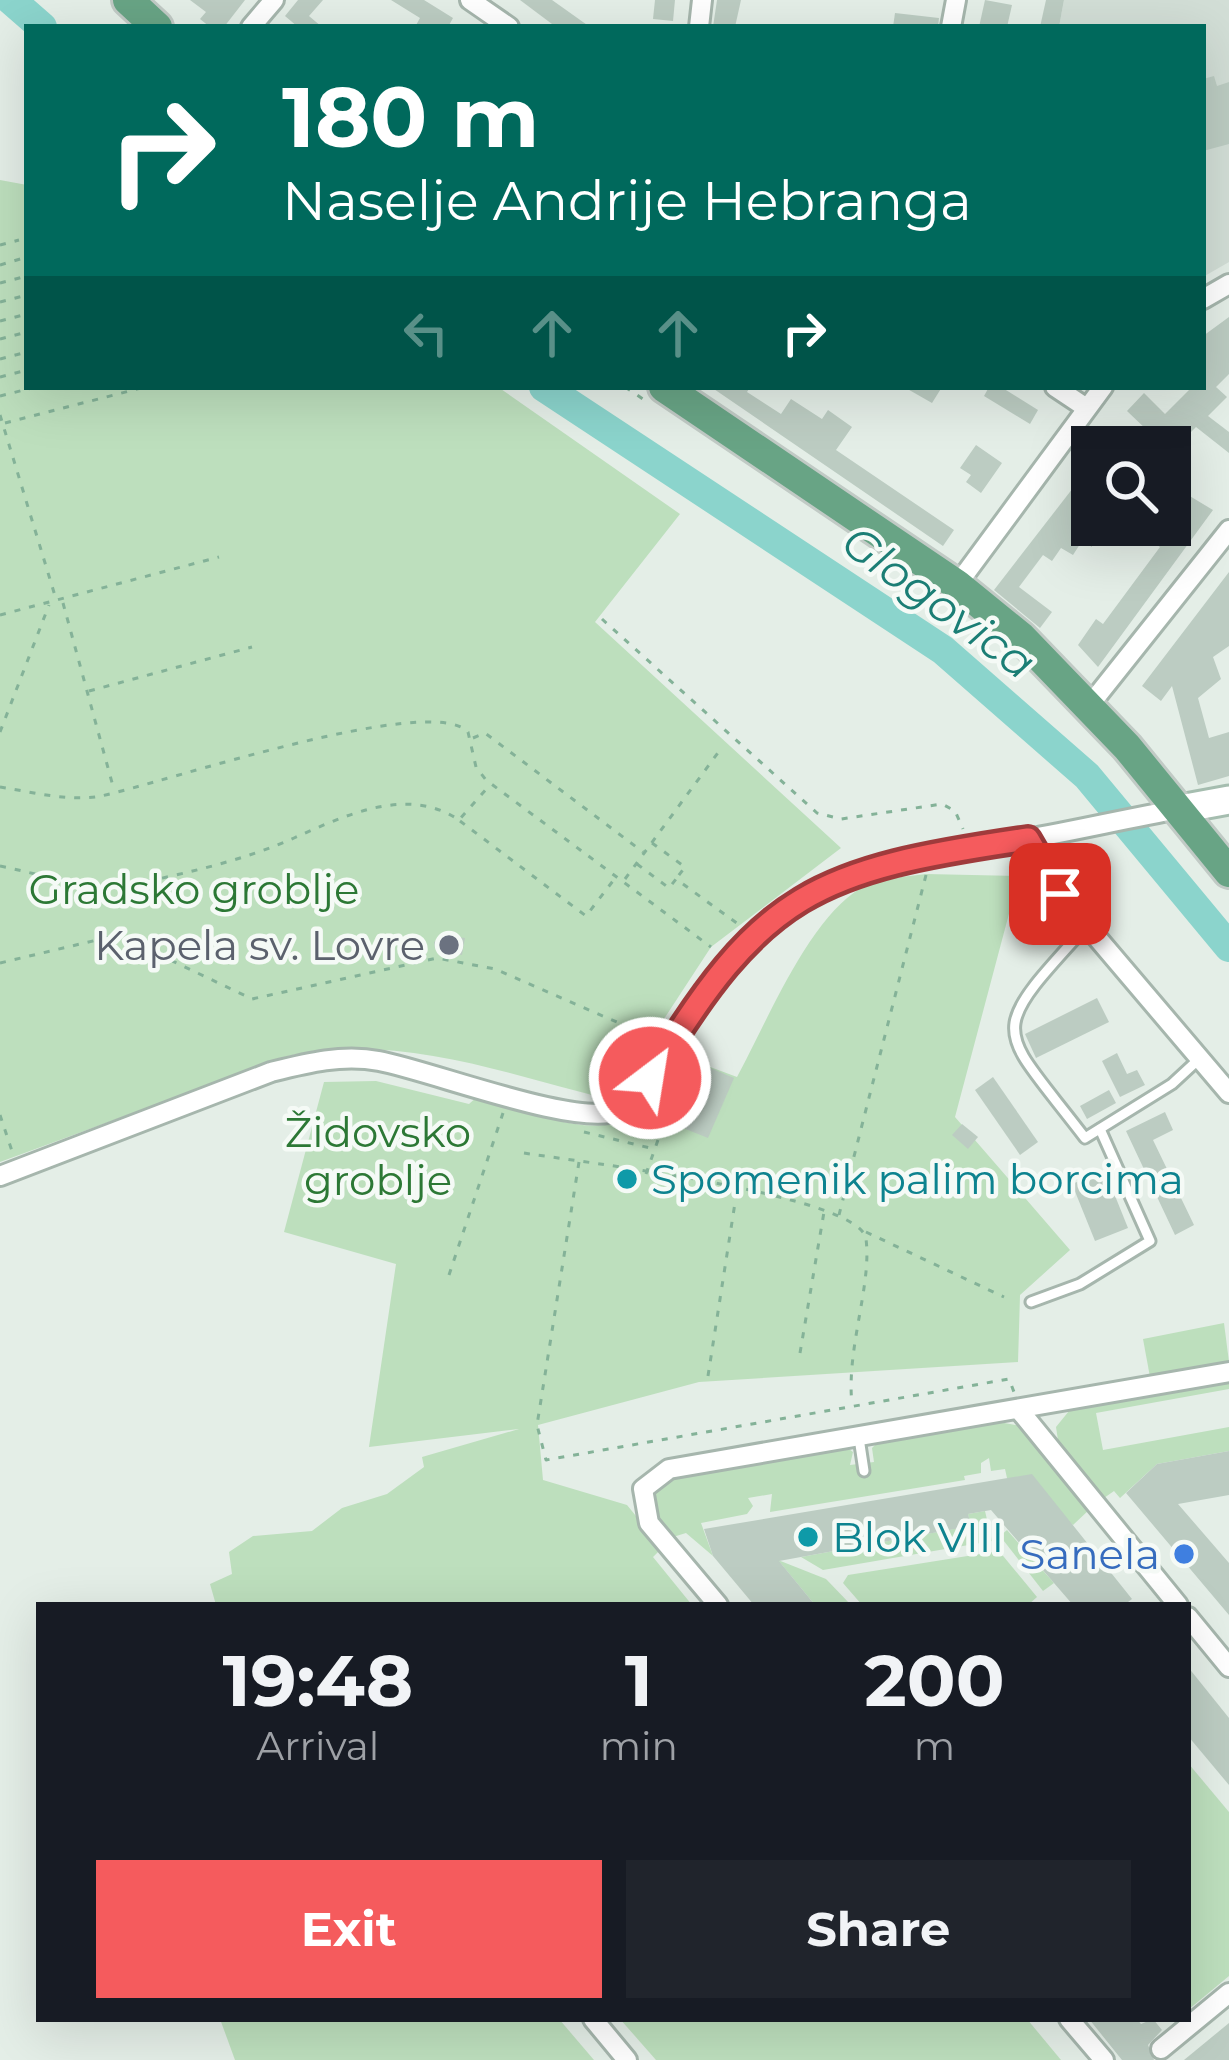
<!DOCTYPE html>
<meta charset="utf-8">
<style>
body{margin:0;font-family:Montserrat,sans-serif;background:#20242c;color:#f1f3f6;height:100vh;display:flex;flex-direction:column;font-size:45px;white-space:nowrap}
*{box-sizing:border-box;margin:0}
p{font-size:39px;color:#9ea1a6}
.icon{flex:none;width:66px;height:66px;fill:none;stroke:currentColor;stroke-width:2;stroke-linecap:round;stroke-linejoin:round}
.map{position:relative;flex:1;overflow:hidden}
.panel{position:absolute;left:36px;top:1602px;width:1155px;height:420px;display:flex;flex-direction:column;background:#171b24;border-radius:0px;box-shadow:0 12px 48px #0002}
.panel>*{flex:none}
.top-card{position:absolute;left:24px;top:24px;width:1182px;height:366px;border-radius:0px;box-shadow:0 12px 48px #0002;background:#00695c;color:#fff;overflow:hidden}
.buttons{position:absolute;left:1071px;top:426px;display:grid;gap:24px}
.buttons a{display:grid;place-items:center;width:120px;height:120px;border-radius:0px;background:#171b24;box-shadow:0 12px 48px #0002;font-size:60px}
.pin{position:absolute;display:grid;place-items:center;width:102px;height:102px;color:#fff;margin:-51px;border-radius:24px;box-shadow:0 6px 18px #0006}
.me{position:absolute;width:132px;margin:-66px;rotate:31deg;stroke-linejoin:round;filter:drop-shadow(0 0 9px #0008)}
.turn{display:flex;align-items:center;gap:42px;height:252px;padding:0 60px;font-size:54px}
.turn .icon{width:156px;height:156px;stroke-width:2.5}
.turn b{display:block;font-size:84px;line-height:102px}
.lanes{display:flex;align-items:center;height:114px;padding:0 60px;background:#0003;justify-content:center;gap:60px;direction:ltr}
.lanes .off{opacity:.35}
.eta{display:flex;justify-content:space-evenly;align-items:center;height:204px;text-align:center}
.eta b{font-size:72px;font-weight:700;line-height:84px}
.cta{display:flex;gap:24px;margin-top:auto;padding:24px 60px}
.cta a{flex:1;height:138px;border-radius:0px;background:#f55b5d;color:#fff;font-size:48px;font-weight:700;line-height:138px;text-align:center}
.cta a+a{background:#20242c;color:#f1f3f6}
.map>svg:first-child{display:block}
.built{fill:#d2ded6}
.green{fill:#bddfbd}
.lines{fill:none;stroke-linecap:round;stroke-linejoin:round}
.river{stroke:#8bd4cc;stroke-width:30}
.building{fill:#bcccc2}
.lane-casing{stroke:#a6b6ad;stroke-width:15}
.street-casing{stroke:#a6b6ad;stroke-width:24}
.secondary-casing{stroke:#a5bdaf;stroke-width:33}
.primary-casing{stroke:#c1cac5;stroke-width:36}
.path{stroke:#84b298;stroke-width:3;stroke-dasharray:6 9;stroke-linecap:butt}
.lane{stroke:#fff;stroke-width:9}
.street{stroke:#fff;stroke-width:18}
.secondary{stroke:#fff;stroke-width:27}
.primary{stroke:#68a485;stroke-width:30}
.route-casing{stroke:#9f3b3c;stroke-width:30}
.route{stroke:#f55b5d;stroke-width:21}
.worship-dot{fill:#6b7280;stroke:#f5faf6;stroke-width:4.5}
.culture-dot{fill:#0f9aa8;stroke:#f5faf6;stroke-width:4.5}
.shop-dot{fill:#3f7fe0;stroke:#f5faf6;stroke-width:4.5}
.labels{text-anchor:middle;stroke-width:9;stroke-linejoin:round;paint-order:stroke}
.park-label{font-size:42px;fill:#2c7835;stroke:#f5faf6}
.worship-label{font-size:42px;fill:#5b616d;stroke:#f5faf6;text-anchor:end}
.culture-label{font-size:42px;fill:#0d838f;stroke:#f5faf6;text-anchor:start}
.shop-label{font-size:42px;fill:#366cbe;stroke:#f5faf6;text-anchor:end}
.water-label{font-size:45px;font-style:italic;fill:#1b7e75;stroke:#f5faf6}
</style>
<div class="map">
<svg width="1229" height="2060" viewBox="0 0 1229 2060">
<rect width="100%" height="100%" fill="#e4eee7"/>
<polygon class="built" points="1064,0 1229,0 1229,262 1203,277 1203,27 1059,27"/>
<g class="green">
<path d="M 0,180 L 27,185 L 27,387 L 498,387 L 680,514 L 595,622 L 841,848 L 711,947 L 611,1100 C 506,1074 396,1032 288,1056 L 0,1162 Z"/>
<path d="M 926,874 L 1019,876 L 955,1117 L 1070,1250 L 1020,1295 L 1018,1362 L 699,1382 L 538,1425 L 543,1480 L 627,1505 L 662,1548 L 653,1557 L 692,1605 L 216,1605 L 210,1584 L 232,1574 L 229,1552 L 253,1536 L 312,1531 L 342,1508 L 387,1494 L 424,1467 L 422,1457 L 519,1429 L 369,1447 L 396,1264 L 284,1232 L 324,1082 L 376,1081 L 469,1104 L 478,1096 C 521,1108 602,1147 640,1110 C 655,1096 666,1072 678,1055 L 737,1077 C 766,1024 808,919 861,888 C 880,878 905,877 926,874 Z"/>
<polygon points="1224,1323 1229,1362 1150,1377 1143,1339"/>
<polygon points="1229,1382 1229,1389 1096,1413 1103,1450 1229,1427 1229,1451 1157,1464 1120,1498 1114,1491 1104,1498 1059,1447 1056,1427 1069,1411"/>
<polygon points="999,1422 1021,1426 1090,1509 1073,1525 1007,1478 1005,1469 991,1471 989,1458 981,1463 981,1473 964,1476 965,1480 770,1512 772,1494 748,1498 753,1506 747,1514 701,1523 713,1556 686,1533 673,1537 655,1516 651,1497 664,1480 846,1447 853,1452 850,1465 874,1462 872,1448 880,1440"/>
<polygon points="985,1511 992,1541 823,1570 801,1557 970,1526 968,1514"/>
<polygon points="1007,1530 1054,1583 1043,1591 1000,1536"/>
<polygon points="999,1551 1037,1597 1028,1605 862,1605 843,1583 848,1575"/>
<polygon points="778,1560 826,1579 851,1605 815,1605"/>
<polygon points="1188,1763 1229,1812 1229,1976 1188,2010"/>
<polygon points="220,2019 559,2019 594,2060 235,2060"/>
<polygon points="620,2019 1027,2019 1061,2060 656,2060"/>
</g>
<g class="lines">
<g class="river">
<polyline points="11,0 42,27"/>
<polyline points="544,387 943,650 1087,776 1229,947"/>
</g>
</g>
<g class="building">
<polygon points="190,0 245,0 224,27 210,27 200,19 206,12"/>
<polygon points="298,0 323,0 309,16 322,27 298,27 285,16"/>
<polygon points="391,0 424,0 453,18 448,27 415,27 420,18"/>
<polygon points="520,0 552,0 590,27 556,27"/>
<polygon points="655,0 675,0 673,21 653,19"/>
<polygon points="717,0 741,0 735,27 713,27"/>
<polygon points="985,0 1012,5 1007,27 979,27"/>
<polygon points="1046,0 1064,0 1059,27 1040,27"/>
<polygon points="895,13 939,18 938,27 893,27"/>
<polygon points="1214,76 1217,86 1229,82 1229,144 1203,151 1203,79"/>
<polygon points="1229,317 1229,374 1216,387 1227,397 1208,416 1229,432 1229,453 1196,427 1179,444 1170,435 1164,440 1152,428 1148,431 1127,411 1144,393 1165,414 1192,387 1203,387 1203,336"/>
<polygon points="711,387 750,387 747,392 781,414 791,399 822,419 828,410 852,427 836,450 954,530 943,546"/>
<polygon points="904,387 942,387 932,403"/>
<polygon points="989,387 1001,387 1038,410 1030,424 984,396"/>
<polygon points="976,445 1002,463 981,493 966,482 971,475 960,468"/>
<polygon points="1083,475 1092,483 1092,547 1082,541 1073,555 1061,548 1052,561 1043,555 1019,587 1052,612 1040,628 994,590"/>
<polygon points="1178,489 1213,510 1098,667 1078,645 1096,619 1103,624 1160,547 1132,525 1170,525 1170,499"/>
<polygon points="1229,572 1229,646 1213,657 1221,679 1198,698 1209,738 1229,732 1229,776 1198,785 1172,686 1161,701 1142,686"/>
<polygon points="443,935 465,938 462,955 435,949 434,942"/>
<polygon points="1097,998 1109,1022 1036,1058 1025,1034"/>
<polygon points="1117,1053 1127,1074 1137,1070 1145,1085 1120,1097 1102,1061"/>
<polygon points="703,1065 734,1078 708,1138 678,1126"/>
<polygon points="993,1077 1038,1142 1020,1155 975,1090"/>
<polygon points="1109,1090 1116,1103 1087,1119 1080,1106"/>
<polygon points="1165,1112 1173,1130 1153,1140 1194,1225 1175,1235 1126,1131"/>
<polygon points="962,1124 978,1137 968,1149 952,1135"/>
<polygon points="1105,1171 1128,1228 1095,1241 1072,1184"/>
<polygon points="1229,1451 1229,1495 1178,1504 1229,1563 1229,1615 1126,1493 1157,1464"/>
<polygon points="1032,1474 1132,1599 1124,1605 1073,1605 991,1510 968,1514 971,1526 779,1561 815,1605 754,1605 713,1556 704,1529"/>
<polygon points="1188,1667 1229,1718 1229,1785 1188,1736"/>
<polygon points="1089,2019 1137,2019 1141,2024 1153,2019 1162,2030 1148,2045 1154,2060 1122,2060"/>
<polygon points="1229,2023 1229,2060 1184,2060"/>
</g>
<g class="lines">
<defs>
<g id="lane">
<path d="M 1086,927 C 984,1038 998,1024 1085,1138 L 1172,1084 L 1199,1059"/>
<polyline points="1031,1302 1080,1284 1150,1241 1100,1129"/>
<polyline points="859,1438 864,1471"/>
</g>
<g id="street">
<polyline points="470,0 509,27"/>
<polyline points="251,27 274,0"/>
<polyline points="699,27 702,0"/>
<polyline points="951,27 956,0"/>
<polyline points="1203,299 1229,284"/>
<polyline points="1055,387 1085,407"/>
<polyline points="957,585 1103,387"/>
<polyline points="1089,706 1229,530"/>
<polyline points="1028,839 1060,894 1229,1093"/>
<path d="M 0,1176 L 271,1072 C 307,1063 342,1054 379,1061 C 432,1071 575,1127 618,1111 C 651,1098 706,979 743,945 C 829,863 916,859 1027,839 C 1078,830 1129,818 1180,809"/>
<polyline points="1020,1411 1178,1605"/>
<polyline points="718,1605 649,1523 643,1489 669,1469 1229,1372"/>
<polyline points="1188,1617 1229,1667"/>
<polyline points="593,2019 627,2060"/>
<polyline points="1069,2019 1104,2060"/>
<polyline points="1161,2049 1229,1993"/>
</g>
<polyline id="secondary" points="1180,809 1229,800"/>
<g id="primary">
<polyline points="128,0 157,27"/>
<polyline points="664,387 957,585 1021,637 1127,747 1229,872"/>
</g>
</defs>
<use href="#lane" class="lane-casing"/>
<use href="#street" class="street-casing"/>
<use href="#secondary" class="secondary-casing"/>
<use href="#primary" class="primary-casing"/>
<g class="path">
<polyline points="0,245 19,240"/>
<polyline points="0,265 27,257"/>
<polyline points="0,283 27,276"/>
<polyline points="0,302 27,295"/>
<polyline points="0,321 27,314"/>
<polyline points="0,339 27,332"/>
<polyline points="0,359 27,352"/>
<polyline points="0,377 27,370"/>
<polyline points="625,387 643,399"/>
<polyline points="0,396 36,387"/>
<polyline points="0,415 56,599"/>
<polyline points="5,423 145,387"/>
<polyline points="63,603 114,790"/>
<polyline points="0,615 219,557"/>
<polyline points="602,619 817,813 841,819 942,804 955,811 963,829"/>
<polyline points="89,691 252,647"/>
<polyline points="0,732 49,605"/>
<polyline points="473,738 485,733 643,852"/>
<path d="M 0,787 C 32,792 69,802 101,796 C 163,783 430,692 468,732 L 476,767 L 486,780 L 711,947"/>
<polyline points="460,821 586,916 616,877"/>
<polyline points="652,843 685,867 676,879"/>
<polyline points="637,864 669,888 676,879 738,924"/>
<path d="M 0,866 C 49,876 95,893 144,882 C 192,872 250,858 294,838 C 344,816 407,785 459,820 L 490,785"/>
<polyline points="625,879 720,750"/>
<polyline points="0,963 118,935 252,999 437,958 495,969 658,1040"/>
<polyline points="0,1115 12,1151"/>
<polyline points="584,1132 650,1148"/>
<path d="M 524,1153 C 572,1161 860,1194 866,1239 C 872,1285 846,1349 852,1404"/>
<polyline points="579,1162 537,1425 546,1460 1009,1379 1014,1392"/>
<polyline points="646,1174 689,1052"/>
<polyline points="839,1215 926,875"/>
<polyline points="866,1232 1004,1297"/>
<polyline points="449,1275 503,1113"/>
<polyline points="800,1353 824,1212"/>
<polyline points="708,1376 737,1190"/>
</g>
<use href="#lane" class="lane"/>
<use href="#street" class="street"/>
<use href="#secondary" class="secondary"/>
<use href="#primary" class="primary"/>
</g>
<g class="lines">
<defs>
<path id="route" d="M 650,1078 C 762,891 816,870 1028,839 L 1060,894"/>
</defs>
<use href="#route" class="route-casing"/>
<use href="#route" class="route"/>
</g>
<circle class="worship-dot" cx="449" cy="945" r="12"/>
<g class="culture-dot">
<circle cx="627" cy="1179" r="12"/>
<circle cx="808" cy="1537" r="12"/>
</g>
<circle class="shop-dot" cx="1184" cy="1554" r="12"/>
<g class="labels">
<g class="park-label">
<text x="194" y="904">Gradsko groblje</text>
<text x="378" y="1147">Židovsko<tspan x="378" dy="48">groblje</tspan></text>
</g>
<g class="worship-label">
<text x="425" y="960">Kapela sv. Lovre</text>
</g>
<g class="culture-label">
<text x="651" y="1194">Spomenik palim borcima</text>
<text x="832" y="1552">Blok VIII</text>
</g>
<g class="shop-label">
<text x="1160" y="1569">Sanela</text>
</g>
<g class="water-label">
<text transform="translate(939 602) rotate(36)" y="16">Glogovica</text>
</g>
</g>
</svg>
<div class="buttons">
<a><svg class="icon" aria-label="search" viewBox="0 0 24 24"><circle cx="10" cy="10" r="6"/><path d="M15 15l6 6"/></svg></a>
</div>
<div class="pin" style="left:1060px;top:894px;background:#d93025"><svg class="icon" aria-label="arrive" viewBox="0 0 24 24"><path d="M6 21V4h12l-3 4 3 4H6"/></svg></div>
<svg class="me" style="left:650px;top:1078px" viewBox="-20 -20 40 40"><circle r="17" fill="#f55b5d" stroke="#fff" stroke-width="3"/><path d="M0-11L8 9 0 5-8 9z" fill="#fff"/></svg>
<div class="top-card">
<div class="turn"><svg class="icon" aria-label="right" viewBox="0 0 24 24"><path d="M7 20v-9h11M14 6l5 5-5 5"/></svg><div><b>180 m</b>Naselje Andrije Hebranga</div></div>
<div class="lanes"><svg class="icon off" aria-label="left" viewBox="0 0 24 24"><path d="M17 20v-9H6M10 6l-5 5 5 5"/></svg><svg class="icon off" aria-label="ahead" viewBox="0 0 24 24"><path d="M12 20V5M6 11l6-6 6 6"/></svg><svg class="icon off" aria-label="ahead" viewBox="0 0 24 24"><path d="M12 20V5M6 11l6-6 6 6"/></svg><svg class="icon" aria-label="right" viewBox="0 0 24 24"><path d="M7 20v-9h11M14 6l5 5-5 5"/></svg></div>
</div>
<section class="panel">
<div class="eta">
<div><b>19:48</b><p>Arrival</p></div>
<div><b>1</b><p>min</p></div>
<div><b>200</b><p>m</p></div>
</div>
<div class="cta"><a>Exit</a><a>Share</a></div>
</section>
</div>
